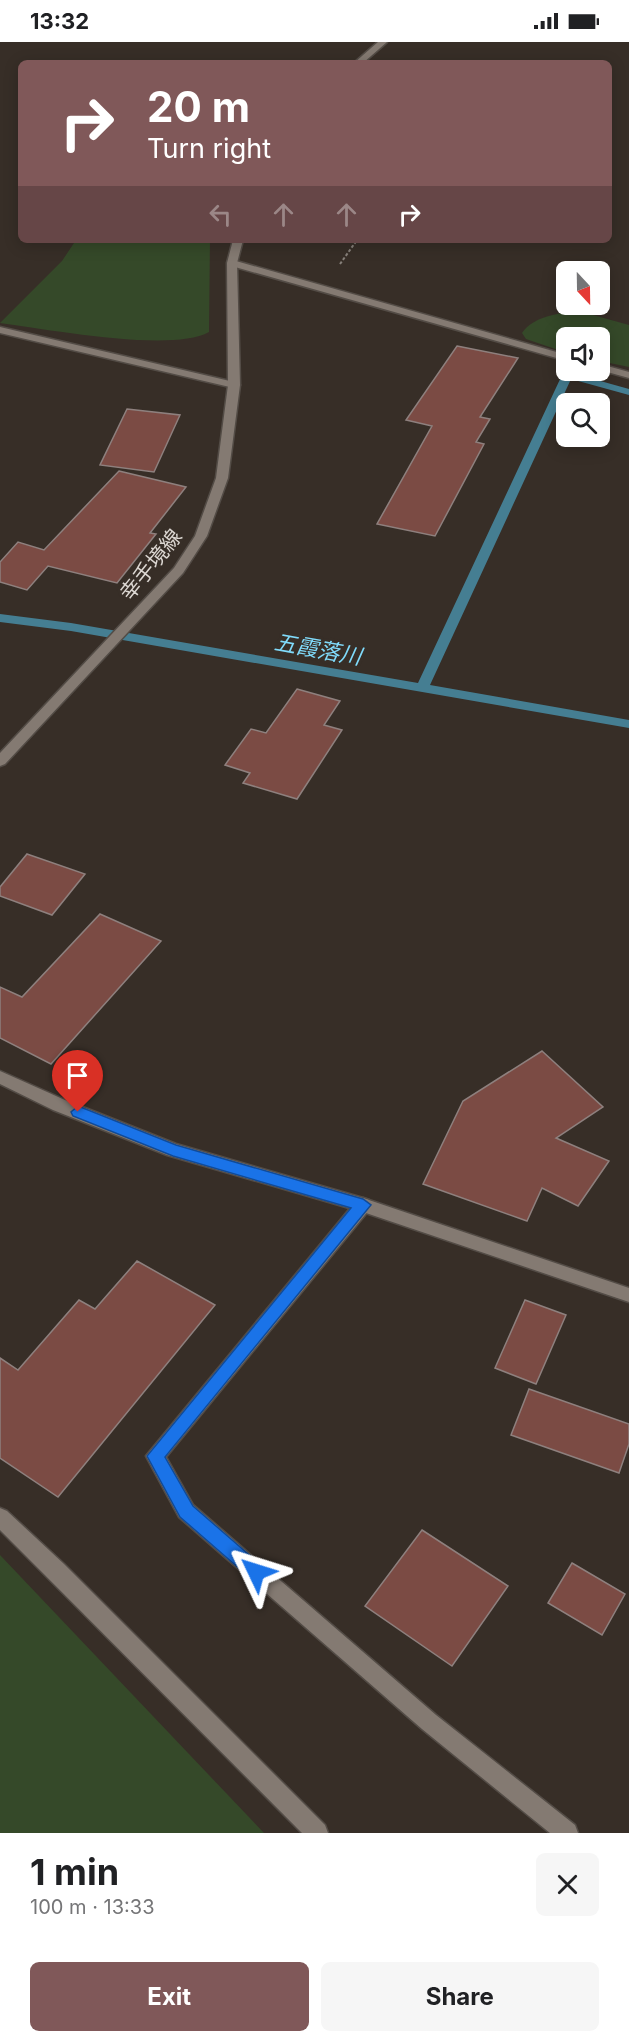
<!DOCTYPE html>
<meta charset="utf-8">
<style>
body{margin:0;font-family:Inter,"Noto Sans JP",sans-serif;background:#f6f6f6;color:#202124;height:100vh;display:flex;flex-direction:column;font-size:22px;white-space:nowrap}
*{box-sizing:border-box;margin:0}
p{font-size:20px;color:#757577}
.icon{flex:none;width:33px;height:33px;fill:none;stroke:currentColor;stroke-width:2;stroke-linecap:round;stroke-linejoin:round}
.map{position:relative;height:1791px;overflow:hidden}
.sheet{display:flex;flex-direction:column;background:#fff;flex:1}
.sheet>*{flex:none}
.top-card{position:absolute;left:18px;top:18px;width:594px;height:183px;border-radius:9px;box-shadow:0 3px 15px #0003;background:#805859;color:#fff;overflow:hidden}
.needle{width:39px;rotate:158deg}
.buttons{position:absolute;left:556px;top:219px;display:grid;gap:12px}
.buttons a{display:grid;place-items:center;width:54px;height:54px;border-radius:9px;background:#fff;box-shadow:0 3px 15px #0003;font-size:30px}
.pin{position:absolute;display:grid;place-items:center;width:51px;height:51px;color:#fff;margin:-62px -26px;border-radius:50% 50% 50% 0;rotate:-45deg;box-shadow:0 0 6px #0007}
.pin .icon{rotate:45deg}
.me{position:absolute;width:66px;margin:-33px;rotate:311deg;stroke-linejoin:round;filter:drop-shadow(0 0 4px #0008)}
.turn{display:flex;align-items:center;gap:21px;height:126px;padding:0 30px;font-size:27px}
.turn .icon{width:78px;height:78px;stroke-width:2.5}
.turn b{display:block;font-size:42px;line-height:51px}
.lanes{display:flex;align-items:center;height:57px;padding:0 30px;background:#0003;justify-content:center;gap:30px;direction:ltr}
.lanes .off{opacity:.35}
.round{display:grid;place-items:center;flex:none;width:63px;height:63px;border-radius:9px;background:#f6f6f6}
.summary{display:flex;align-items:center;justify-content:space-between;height:102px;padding:0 30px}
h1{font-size:36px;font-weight:700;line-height:45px}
.button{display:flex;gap:12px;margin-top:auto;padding:12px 30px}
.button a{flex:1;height:69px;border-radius:9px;background:#805859;color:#fff;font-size:24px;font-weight:700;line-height:69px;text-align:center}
.button a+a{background:#f6f6f6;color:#202124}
.status{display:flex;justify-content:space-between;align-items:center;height:42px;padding:0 30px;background:#fff;direction:ltr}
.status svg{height:16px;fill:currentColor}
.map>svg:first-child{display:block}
.green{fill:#354929}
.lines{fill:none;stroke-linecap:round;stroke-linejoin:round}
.stream{fill:#457e92;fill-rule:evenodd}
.building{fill:#7b4b44;stroke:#8e807e;stroke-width:1.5}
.street-casing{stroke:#534c46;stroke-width:3}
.secondary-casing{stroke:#534c46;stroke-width:3}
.path{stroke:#87807a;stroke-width:2;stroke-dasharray:3 2;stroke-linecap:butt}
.street{fill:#847a72;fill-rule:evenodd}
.secondary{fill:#847a72;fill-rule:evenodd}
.route{fill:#1a73e8;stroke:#114b97;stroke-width:1.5}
.labels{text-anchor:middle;stroke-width:6;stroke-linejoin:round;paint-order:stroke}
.street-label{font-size:21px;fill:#dcd7d2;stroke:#372e27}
.water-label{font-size:22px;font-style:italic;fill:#80dbfb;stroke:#372e27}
</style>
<div class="status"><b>13:32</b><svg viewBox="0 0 49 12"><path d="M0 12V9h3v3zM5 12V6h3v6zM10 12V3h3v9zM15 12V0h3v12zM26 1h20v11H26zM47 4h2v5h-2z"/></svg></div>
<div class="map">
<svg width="629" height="1791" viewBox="0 0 629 1791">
<rect width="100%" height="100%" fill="#372e27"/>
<g class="green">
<path d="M 76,198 L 210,198 L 209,290 C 171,311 47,287 0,281 L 62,219 Z"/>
<path d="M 575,268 L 629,283 L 629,325 L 600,319 L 600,296 L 567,296 L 567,311 L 526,297 L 522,291 C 534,274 555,273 575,268 Z"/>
<polygon points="0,1513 264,1791 0,1791"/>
</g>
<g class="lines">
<polygon class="stream" points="568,330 629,347 629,353 571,337 430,643 629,678 629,686 71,589 0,580 0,572 71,581 418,641 562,333"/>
</g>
<g class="building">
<polygon points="457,304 518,316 480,375 490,377 476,400 484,402 435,494 377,482 432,384 406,378"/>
<polygon points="127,367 180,373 154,430 100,423"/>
<polygon points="119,429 186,445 150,491 156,492 117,541 48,524 27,548 0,540 0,520 18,500 44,508"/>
<polygon points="297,647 340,659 324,683 342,688 297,757 243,741 250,731 225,723 251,687 266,691"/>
<polygon points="27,812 85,832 52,873 0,854 0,845"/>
<polygon points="100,872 161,899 51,1022 0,996 0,945 22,955"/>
<polygon points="542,1009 603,1065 556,1096 609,1119 578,1164 542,1146 527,1179 423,1142 463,1059"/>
<polygon points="137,1219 215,1263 58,1455 0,1416 0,1316 18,1328 79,1258 95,1267"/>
<polygon points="525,1258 566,1273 536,1342 495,1326"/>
<polygon points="529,1347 629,1382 629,1402 619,1431 511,1393"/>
<polygon points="422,1488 508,1544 452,1624 365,1564"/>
<polygon points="572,1521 625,1552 602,1593 548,1561"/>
</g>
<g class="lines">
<defs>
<g id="street">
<polygon points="228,219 236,219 567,313 567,319 228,223"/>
<polygon points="0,285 234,340 240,343 234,346 0,291"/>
<polygon points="600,322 629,330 629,336 600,328"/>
<polygon points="363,1156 369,1158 371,1163 369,1168 166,1415 193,1463 436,1673 575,1783 578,1791 550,1791 422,1687 179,1475 146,1414 357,1158"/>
<polygon points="0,1466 7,1469 64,1522 325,1783 328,1791 302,1791 0,1488"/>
</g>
<g id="secondary">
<polygon points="378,0 387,0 363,21 354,21"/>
<polygon points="233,198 243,198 237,221 240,343 228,436 207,494 183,531 5,722 0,724 0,711 174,526 195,494 216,436 228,343 227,221"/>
<polygon points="0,1029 65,1058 176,1102 363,1156 629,1246 629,1260 363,1170 167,1113 53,1068 0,1042"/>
</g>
</defs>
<use href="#street" class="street-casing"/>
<use href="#secondary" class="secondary-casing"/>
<polyline class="path" points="340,222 357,198"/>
<use href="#street" class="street"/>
<use href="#secondary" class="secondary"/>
</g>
<polygon class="route" points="78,1064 176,1103 363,1157 371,1163 165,1415 193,1464 262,1524 264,1530 262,1535 256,1538 249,1535 180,1475 147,1414 351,1166 173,1114 73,1074 71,1070"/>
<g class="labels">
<g class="street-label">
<text transform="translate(151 523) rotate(-51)" y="7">幸手境線</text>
</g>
<g class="water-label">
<text transform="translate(318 607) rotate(10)" y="8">五霞落川</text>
</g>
</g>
</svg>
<div class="buttons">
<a><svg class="needle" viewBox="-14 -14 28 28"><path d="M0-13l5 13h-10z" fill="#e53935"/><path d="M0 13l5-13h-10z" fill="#757577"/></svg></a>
<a><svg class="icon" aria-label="sound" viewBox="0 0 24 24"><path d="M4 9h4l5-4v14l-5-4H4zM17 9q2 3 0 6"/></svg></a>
<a><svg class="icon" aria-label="search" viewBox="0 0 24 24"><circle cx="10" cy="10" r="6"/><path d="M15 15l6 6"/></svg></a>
</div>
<div class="pin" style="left:78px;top:1070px;background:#d93025"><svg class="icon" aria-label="arrive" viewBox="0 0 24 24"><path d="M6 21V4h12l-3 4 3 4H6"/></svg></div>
<svg class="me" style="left:256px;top:1530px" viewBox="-20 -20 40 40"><path d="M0-17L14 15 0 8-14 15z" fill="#1a73e8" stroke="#fff" stroke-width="4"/></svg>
<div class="top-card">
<div class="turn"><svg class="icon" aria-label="right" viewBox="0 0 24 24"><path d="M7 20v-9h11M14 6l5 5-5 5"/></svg><div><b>20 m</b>Turn right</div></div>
<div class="lanes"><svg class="icon off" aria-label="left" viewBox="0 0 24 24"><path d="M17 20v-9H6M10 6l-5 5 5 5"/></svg><svg class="icon off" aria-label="ahead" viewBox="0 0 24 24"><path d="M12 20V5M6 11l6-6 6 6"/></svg><svg class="icon off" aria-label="ahead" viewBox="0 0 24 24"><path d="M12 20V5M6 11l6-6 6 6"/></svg><svg class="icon" aria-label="right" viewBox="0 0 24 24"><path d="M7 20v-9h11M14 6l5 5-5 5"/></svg></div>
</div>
</div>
<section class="sheet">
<div class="summary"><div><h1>1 min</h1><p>100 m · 13:33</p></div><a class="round"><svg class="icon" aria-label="close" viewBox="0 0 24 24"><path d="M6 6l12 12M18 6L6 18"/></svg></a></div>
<div class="button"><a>Exit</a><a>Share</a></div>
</section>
